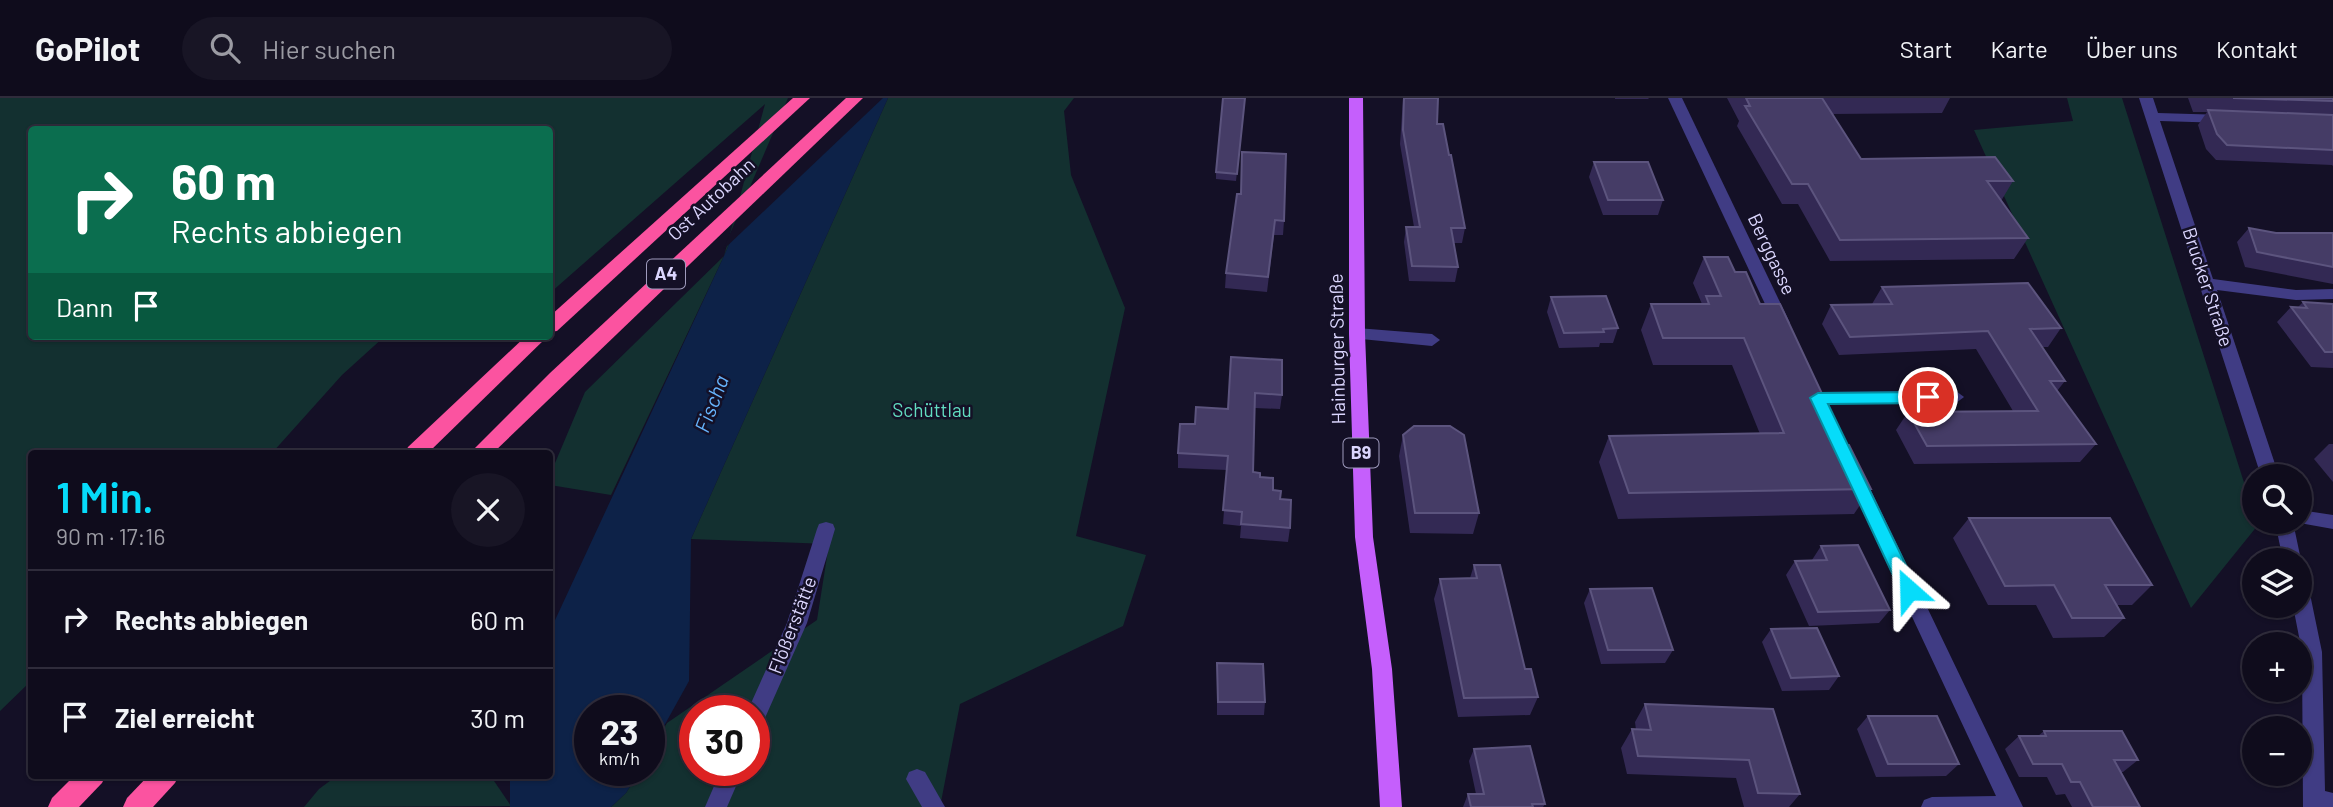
<!DOCTYPE html>
<html lang="de">
<meta charset="utf-8">
<style>
body{margin:0;font-family:Barlow,sans-serif;background:#181525;color:#f1f3f6;height:100vh;display:flex;flex-direction:column;font-size:26px;white-space:nowrap}
*{box-sizing:border-box;margin:0}
p{font-size:23px;color:#9b9ba3}
.icon{flex:none;width:38px;height:38px;fill:none;stroke:currentColor;stroke-width:2;stroke-linecap:round;stroke-linejoin:round}
.map{position:relative;flex:1;overflow:hidden}
.details{position:absolute;left:28px;top:352px;width:525px;height:329px;display:flex;flex-direction:column;background:#0f0c1c;border-radius:7px;box-shadow:0 2px 5px #0004,0 0 0 2px #2f2c3b}
.details>*{flex:none}
.guide{position:absolute;left:28px;top:28px;width:525px;height:214px;border-radius:7px;box-shadow:0 2px 5px #0004,0 0 0 2px #2f2c3b;background:#0b6e4f;color:#fff;overflow:hidden}
.fabs{position:absolute;left:2242px;top:366px;display:grid;gap:14px}
.fabs a{display:grid;place-items:center;width:70px;height:70px;border-radius:50%;background:#0f0c1c;box-shadow:0 2px 5px #0004,0 0 0 2px #2f2c3b;font-size:35px}
.speed{position:absolute;left:574px;top:597px;display:flex;gap:14px;font-size:35px;font-weight:700;text-align:center}
.speed>*{display:grid;place-content:center;width:91px;height:91px;border-radius:50%;background:#0f0c1c;box-shadow:0 2px 5px #0004,0 0 0 2px #2f2c3b;line-height:1}
.speed small{font-size:18px;font-weight:400}
.speed .limit{border:10px solid #d22;background:#fff;color:#111}
.pin{position:absolute;display:grid;place-items:center;width:60px;height:60px;color:#fff;margin:-30px;border:4px solid #fff;border-radius:50%;box-shadow:0 2px 7px #0007}
.me{position:absolute;width:77px;margin:-38px;rotate:335deg;stroke-linejoin:round;filter:drop-shadow(0 0 5px #0008)}
.turn{display:flex;align-items:center;gap:24px;height:147px;padding:0 28px;font-size:32px}
.turn .icon{width:91px;height:91px;stroke-width:2.5}
.turn b{display:block;font-size:49px;line-height:60px}
.then{display:flex;align-items:center;height:66px;padding:0 28px;background:#0003;gap:14px;font-size:26px}
.round{display:grid;place-items:center;flex:none;width:74px;height:74px;border-radius:37px;background:#181525}
.headline{display:flex;align-items:center;justify-content:space-between;height:119px;padding:0 28px}
h1{font-size:42px;font-weight:600;line-height:52px;color:#06dcfa}
ul{padding:0;list-style:none}
li{display:flex;align-items:center;gap:21px;height:98px;padding:0 28px;border-top:2px solid #2f2c3b}
li div{flex:1}
li b{display:block;font-size:26px}
li em{font-style:normal}
header{display:flex;align-items:center;gap:42px;box-sizing:border-box;height:98px;padding:0 35px;background:#0f0c1c;border-bottom:2px solid #2f2c3b}
header strong{font-size:33px}
nav{display:flex;gap:38px;margin-inline-start:auto;font-size:24px}
.search{width:490px;height:63px;background:#181525;display:flex;align-items:center;gap:18px;box-sizing:border-box;padding:0 24px;border-radius:38px;color:#9b9ba3;font-size:26px}
.map>svg:first-child{display:block}
.green{fill:#133030;fill-rule:evenodd}
.water{fill:#0d2248}
.pier{fill:#141026}
.lines{fill:none;stroke-linecap:round;stroke-linejoin:round}
.minor{fill:#403c84;fill-rule:evenodd}
.major{fill:#c55ffc;fill-rule:evenodd}
.highway{fill:#fb53a0;fill-rule:evenodd}
.wall{fill:#332954}
.building{fill:#453c66;stroke:#5c547e;stroke-width:2}
.route{fill:#06dcfa;stroke:#048fa2;stroke-width:2}
.labels{text-anchor:middle;stroke-width:5;stroke-linejoin:round;paint-order:stroke}
.shield{fill:#141026;stroke:#9f9bbd;stroke-width:2}
.shield-label{font-size:18px;font-weight:bold;fill:#dbd6fe}
.street-label{font-size:19px;fill:#dbd6fe;stroke:#141026}
.park-label{font-size:19px;fill:#62ddc1;stroke:#141026}
.water-label{font-size:21px;font-style:italic;fill:#66b3fc;stroke:#141026}
</style>
<header>
<strong>GoPilot</strong>
<div class="search"><svg class="icon" aria-label="search" viewBox="0 0 24 24"><circle cx="10" cy="10" r="6"/><path d="M15 15l6 6"/></svg>Hier suchen</div>
<nav><a>Start</a><a>Karte</a><a>Über uns</a><a>Kontakt</a></nav>
</header>
<div class="map">
<svg width="2333" height="709" viewBox="0 0 2333 709">
<rect width="100%" height="100%" fill="#141026"/>
<g class="green">
<polygon points="0,0 792,0 724,158 611,397 550,387 550,377 585,294 724,158 765,6 550,195 550,32 32,32 32,238 385,238 342,277 272,355 32,355 31,583 0,613"/>
<path d="M 888,0 L 1074,0 L 1064,13 L 1071,77 L 1125,210 L 1076,438 L 1146,457 L 1123,528 L 960,606 L 940,709 L 611,709 L 626,695 L 640,672 L 649,672 L 649,655 L 667,625 L 817,522 L 829,446 L 691,441 ZM 695,612 L 754,612 L 754,672 L 695,672 Z"/>
<polygon points="2067,0 2122,0 2254,416 2254,424 2258,427 2191,510 1974,32 2073,23"/>
<polygon points="338,677 490,677 511,708 304,709 319,691"/>
</g>
<polygon class="water" points="792,0 888,0 691,441 689,583 649,655 649,612 590,612 590,672 640,672 626,695 611,709 510,709 510,677 550,677 550,533 724,158"/>
<polygon class="pier" points="788,0 883,0 723,152"/>
<g class="lines">
<g class="minor">
<polygon points="1668,0 1682,0 1790,225 1788,229 1782,230 1774,225"/>
<polygon points="2139,0 2153,0 2158,15 2225,17 2232,21 2225,25 2160,23 2213,181 2296,192 2333,191 2333,201 2296,202 2217,192 2279,378 2261,378"/>
<polygon points="1357,230 1432,236 1440,242 1432,248 1351,240 1349,236 1351,232"/>
<polygon points="1956,293 1964,299 1956,305 1818,306 1810,300 1818,294"/>
<polygon points="1856,373 1862,375 1865,380 2023,709 1921,709 1924,702 1932,699 1996,698 1847,380 1850,375"/>
<polygon points="2300,412 2333,417 2333,431 2294,424 2300,424"/>
<polygon points="826,424 833,426 835,431 807,525 761,629 754,631 754,612 748,612 787,525 817,431 819,426"/>
<polygon points="2275,424 2293,424 2301,462 2300,466 2300,462 2283,462"/>
<polygon points="2300,488 2307,490 2310,496 2322,554 2325,693 2333,695 2333,709 2303,709 2302,554 2293,508 2300,508"/>
<polygon points="917,671 925,674 945,709 922,709 906,681 909,674"/>
<polygon points="721,672 743,672 727,709 705,709"/>
</g>
<polygon class="major" points="1349,0 1363,0 1365,236 1373,439 1392,571 1402,709 1380,709 1372,571 1355,439 1349,236"/>
<g class="highway">
<polygon points="793,0 810,0 557,233 550,234 550,218"/>
<polygon points="846,0 863,0 493,355 470,355 550,275"/>
<polygon points="526,238 548,238 428,355 405,355 408,349"/>
<polygon points="75,677 106,677 102,685 79,709 48,709 52,700"/>
<polygon points="149,677 179,677 175,685 153,709 123,709 127,700"/>
</g>
</g>
<g class="wall">
<polygon points="1245,0 1236,83 1216,81 1216,74"/>
<polygon points="1403,0 1438,0 1437,26 1449,57 1465,130 1462,145 1454,145 1458,169 1455,184 1409,183 1404,144 1406,129 1414,129 1400,46"/>
<polygon points="1615,0 1649,0 1648,1 1615,1"/>
<polygon points="1727,0 1950,0 1942,15 1833,16 1861,61 2013,83 2001,103 2028,140 2014,161 1830,163 1798,106 1782,106 1737,28 1739,23"/>
<polygon points="2188,0 2333,0 2333,68 2332,67 2216,62 2206,51 2198,27 2207,14 2193,14"/>
<polygon points="1594,64 1663,102 1658,117 1603,117 1589,79"/>
<polygon points="1237,96 1284,123 1283,137 1274,137 1267,194 1225,190 1226,175"/>
<polygon points="2249,130 2276,135 2333,135 2333,186 2245,169 2237,144"/>
<polygon points="1704,159 1735,174 1760,206 1846,347 1871,391 1854,416 1618,421 1599,364 1609,338 1760,336 1732,267 1653,267 1641,232 1651,206 1702,206 1693,185"/>
<polygon points="1882,189 2061,230 2048,249 2042,249 2065,283 2057,293 2096,346 2080,364 1914,366 1896,332 1908,314 2013,313 1976,251 1839,257 1822,226 1831,207 1872,206"/>
<polygon points="1551,199 1618,230 1613,245 1600,245 1599,249 1559,250 1547,214"/>
<polygon points="2303,204 2333,206 2333,270 2311,269 2277,224 2291,209 2298,209"/>
<polygon points="1231,259 1282,297 1280,311 1255,310 1253,374 1260,379 1280,401 1290,430 1288,444 1240,440 1241,428 1223,426 1227,372 1178,370 1178,355 1195,326 1228,311"/>
<polygon points="1403,337 1479,415 1473,436 1410,435 1399,358"/>
<polygon points="2329,346 2333,346 2333,384 2314,361"/>
<polygon points="1969,420 2152,487 2132,507 2117,507 2124,520 2104,539 2053,540 2036,507 1988,507 1953,440"/>
<polygon points="1821,448 1890,512 1879,525 1809,528 1786,477 1795,463 1812,462"/>
<polygon points="1474,467 1538,599 1530,617 1458,619 1434,501 1440,481 1470,480"/>
<polygon points="1590,491 1673,552 1665,565 1601,566 1584,505"/>
<polygon points="1771,531 1839,578 1829,592 1782,593 1762,544"/>
<polygon points="1217,565 1265,604 1264,617 1217,617"/>
<polygon points="1645,606 1773,611 1800,696 1789,709 1744,709 1736,680 1627,676 1621,650 1632,631 1636,632 1635,624"/>
<polygon points="1868,618 1959,666 1946,678 1876,679 1857,631"/>
<polygon points="2044,633 2138,662 2123,674 2121,674 2140,709 2072,709 2065,696 2056,697 2047,679 2019,679 2005,651 2019,638 2038,638"/>
<polygon points="1474,651 1545,706 1543,709 1463,709 1468,696 1476,696 1469,663"/>
</g>
<g class="building">
<polygon points="1223,0 1245,0 1237,76 1216,74"/>
<polygon points="1404,0 1438,0 1437,26 1443,26 1449,57 1451,57 1465,130 1451,130 1458,169 1412,168 1406,129 1420,129 1403,32"/>
<polygon points="1746,0 1822,0 1861,61 1995,59 2013,83 1987,83 2028,140 1840,142 1808,86 1792,86 1745,8 1750,8"/>
<polygon points="2233,0 2333,0 2333,3"/>
<polygon points="2208,12 2333,17 2333,52 2227,47 2217,36"/>
<polygon points="1242,54 1286,56 1284,123 1275,122 1268,179 1226,175 1237,96 1241,96"/>
<polygon points="1594,64 1648,64 1663,102 1608,102"/>
<polygon points="2249,130 2276,135 2333,135 2333,169 2257,154"/>
<polygon points="1704,159 1728,159 1735,174 1746,174 1760,206 1780,206 1846,347 1849,347 1871,391 1629,395 1609,338 1784,335 1744,240 1663,240 1651,206 1709,206 1706,198 1721,198"/>
<polygon points="2028,185 2061,230 2030,231 2065,283 2050,283 2096,346 1927,348 1908,314 2038,313 1988,233 1850,239 1831,207 1892,206 1882,189"/>
<polygon points="1606,198 1618,230 1603,231 1604,234 1564,235 1551,199"/>
<polygon points="2303,204 2333,206 2333,254 2325,254 2291,209 2307,210"/>
<polygon points="1231,259 1282,262 1282,297 1255,295 1253,374 1260,375 1260,379 1273,380 1273,392 1281,393 1280,401 1291,402 1290,430 1241,426 1242,414 1223,412 1228,358 1178,355 1180,326 1195,326 1196,309 1228,311"/>
<polygon points="1414,328 1450,328 1464,337 1479,415 1415,415 1403,337"/>
<polygon points="1969,420 2110,420 2152,487 2105,487 2124,520 2072,520 2054,487 2005,488"/>
<polygon points="1858,447 1890,512 1818,514 1795,463 1827,462 1821,448"/>
<polygon points="1474,467 1500,467 1525,571 1531,571 1538,599 1464,600 1440,481 1477,480"/>
<polygon points="1652,490 1673,552 1608,552 1590,491"/>
<polygon points="1817,530 1839,578 1791,580 1771,531"/>
<polygon points="1217,565 1263,566 1265,604 1218,604"/>
<polygon points="1645,606 1773,611 1800,696 1758,695 1749,662 1638,658 1632,631 1651,632"/>
<polygon points="1868,618 1937,618 1959,666 1888,666"/>
<polygon points="2044,633 2122,633 2138,662 2114,662 2140,709 2093,709 2080,684 2071,684 2062,666 2033,666 2019,638 2046,638"/>
<polygon points="1530,648 1545,706 1532,706 1533,709 1471,709 1468,696 1484,696 1474,651"/>
</g>
<polygon class="route" points="1928,294 1936,299 1928,305 1828,306 1918,492 1915,497 1909,499 1903,497 1900,492 1810,300 1818,295"/>
<g class="labels">
<g class="shield">
<rect x="647" y="161.5" width="38" height="29" rx="5"/>
<rect x="1343.5" y="340.5" width="35" height="29" rx="5"/>
</g>
<g class="shield-label">
<text x="666" y="182">A4</text>
<text x="1361" y="361">B9</text>
</g>
<g class="street-label">
<text transform="translate(711 101) rotate(-43)" y="7">Ost Autobahn</text>
<text transform="translate(1772 156) rotate(65)" y="7">Berggasse</text>
<text transform="translate(2208 189) rotate(72)" y="7">Brucker Straße</text>
<text transform="translate(1337 251) rotate(-91)" y="7">Hainburger Straße</text>
<text transform="translate(792 527) rotate(-69)" y="7">Flößerstätte</text>
</g>
<g class="park-label">
<text x="932" y="319">Schüttlau</text>
</g>
<g class="water-label">
<text transform="translate(712 306) rotate(-69)" y="7">Fischa</text>
</g>
</g>
</svg>
<div class="fabs">
<a><svg class="icon" aria-label="search" viewBox="0 0 24 24"><circle cx="10" cy="10" r="6"/><path d="M15 15l6 6"/></svg></a>
<a><svg class="icon" aria-label="layers" viewBox="0 0 24 24"><path d="M12 4l9 5-9 5-9-5zM3 14l9 5 9-5"/></svg></a>
<a>+</a>
<a>−</a>
</div>
<div class="speed"><div>23<small>km/h</small></div><div class="limit">30</div></div>
<div class="pin" style="left:1928px;top:299px;background:#d93025"><svg class="icon" aria-label="arrive" viewBox="0 0 24 24"><path d="M6 21V4h12l-3 4 3 4H6"/></svg></div>
<svg class="me" style="left:1909px;top:492px" viewBox="-20 -20 40 40"><path d="M0-17L14 15 0 8-14 15z" fill="#06dcfa" stroke="#fff" stroke-width="4"/></svg>
<div class="guide">
<div class="turn"><svg class="icon" aria-label="right" viewBox="0 0 24 24"><path d="M7 20v-9h11M14 6l5 5-5 5"/></svg><div><b>60 m</b>Rechts abbiegen</div></div>
<div class="then">Dann<svg class="icon" aria-label="arrive" viewBox="0 0 24 24"><path d="M6 21V4h12l-3 4 3 4H6"/></svg></div>
</div>
<section class="details">
<div class="headline"><div><h1>1 Min.</h1><p>90 m · 17:16</p></div><a class="round"><svg class="icon" aria-label="close" viewBox="0 0 24 24"><path d="M6 6l12 12M18 6L6 18"/></svg></a></div>
<ul>
<li><svg class="icon" aria-label="right" viewBox="0 0 24 24"><path d="M7 20v-9h11M14 6l5 5-5 5"/></svg><div><b>Rechts abbiegen</b></div><em>60 m</em></li>
<li><svg class="icon" aria-label="arrive" viewBox="0 0 24 24"><path d="M6 21V4h12l-3 4 3 4H6"/></svg><div><b>Ziel erreicht</b></div><em>30 m</em></li>
</ul>
</section>
</div>
